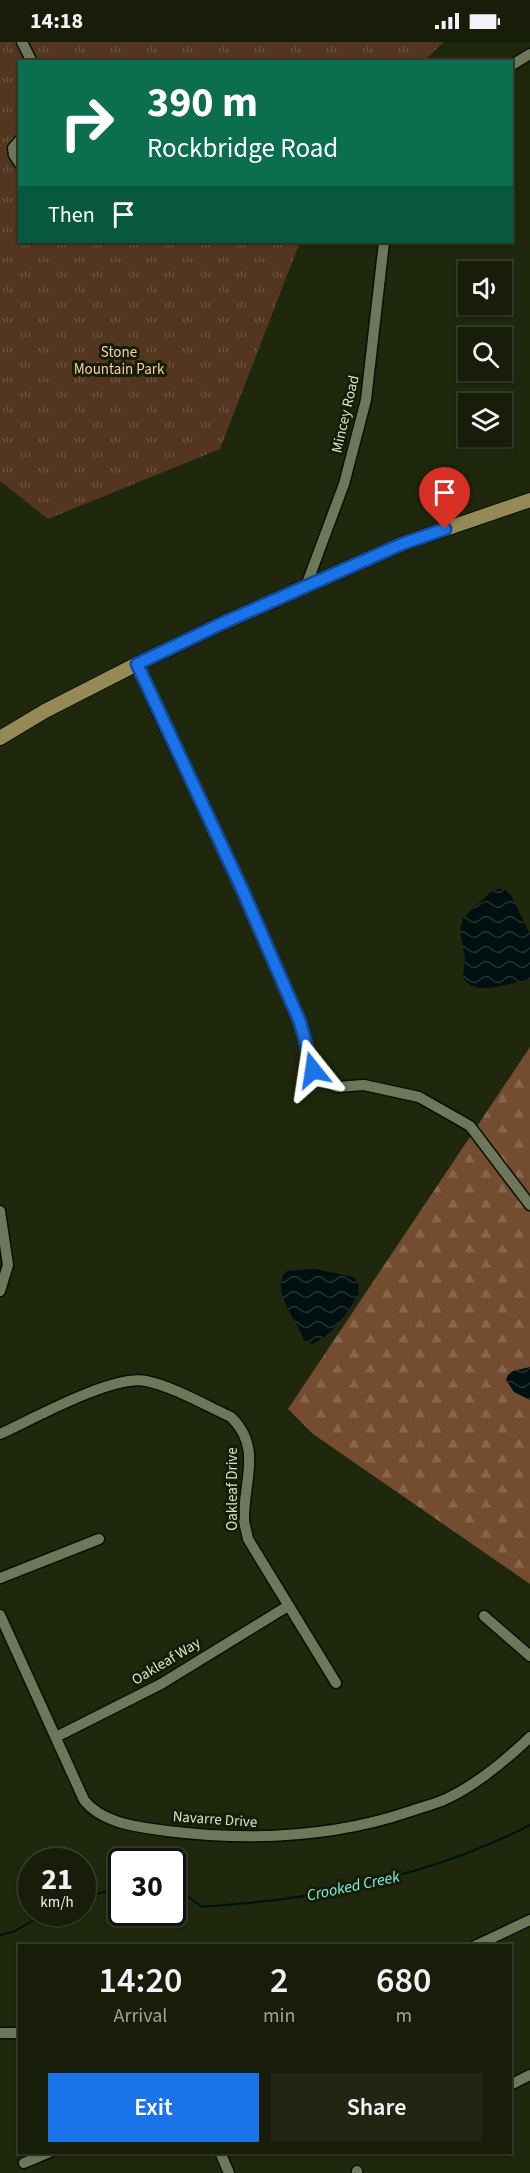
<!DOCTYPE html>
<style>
body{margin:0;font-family:"Source Sans 3",sans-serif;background:#202612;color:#f1f3f6;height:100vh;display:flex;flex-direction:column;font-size:22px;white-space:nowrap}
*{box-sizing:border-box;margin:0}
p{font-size:20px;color:#9ea29c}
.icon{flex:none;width:33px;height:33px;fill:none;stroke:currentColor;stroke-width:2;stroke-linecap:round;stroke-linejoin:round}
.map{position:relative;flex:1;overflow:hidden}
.panel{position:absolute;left:18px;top:1902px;width:494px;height:210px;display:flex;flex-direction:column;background:#171d09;border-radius:0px;box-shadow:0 2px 4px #0004,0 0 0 2px #363b2a}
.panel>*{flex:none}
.hud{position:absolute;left:18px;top:18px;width:495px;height:183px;border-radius:0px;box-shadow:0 2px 4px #0004,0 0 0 2px #363b2a;background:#0b6e4f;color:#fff;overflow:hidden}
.buttons{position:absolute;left:458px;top:219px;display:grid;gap:12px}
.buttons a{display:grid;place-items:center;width:54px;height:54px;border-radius:0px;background:#171d09;box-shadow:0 2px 4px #0004,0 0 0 2px #363b2a;font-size:30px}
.speed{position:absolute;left:18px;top:1806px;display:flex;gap:12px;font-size:30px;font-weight:700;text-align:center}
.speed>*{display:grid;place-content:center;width:78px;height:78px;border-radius:50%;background:#171d09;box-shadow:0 2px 4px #0004,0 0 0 2px #363b2a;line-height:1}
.speed small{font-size:15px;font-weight:400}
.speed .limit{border:3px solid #111;border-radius:9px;background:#fff;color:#111}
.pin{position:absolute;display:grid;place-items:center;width:51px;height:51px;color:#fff;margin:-62px -26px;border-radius:50% 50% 50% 0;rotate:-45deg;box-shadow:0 0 6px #0007}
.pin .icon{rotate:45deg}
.me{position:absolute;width:66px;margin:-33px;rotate:345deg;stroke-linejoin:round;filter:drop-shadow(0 0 4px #0008)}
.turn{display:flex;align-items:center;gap:21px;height:126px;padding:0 30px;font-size:27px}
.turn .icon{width:78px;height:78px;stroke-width:2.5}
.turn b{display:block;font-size:42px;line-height:51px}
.then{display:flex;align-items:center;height:57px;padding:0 30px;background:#0003;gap:12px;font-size:22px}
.eta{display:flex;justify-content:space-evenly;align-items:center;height:102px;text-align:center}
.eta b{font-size:36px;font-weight:600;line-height:42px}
.cta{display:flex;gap:12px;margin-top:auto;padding:12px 30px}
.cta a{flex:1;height:69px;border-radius:0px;background:#1a73e8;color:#fff;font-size:24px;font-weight:600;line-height:69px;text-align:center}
.cta a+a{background:#202612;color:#f1f3f6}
.status{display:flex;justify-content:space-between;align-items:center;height:42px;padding:0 30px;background:#171d09;direction:ltr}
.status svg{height:16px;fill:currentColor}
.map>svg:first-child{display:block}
.forest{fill:url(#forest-firs)}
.park{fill:url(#park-tufts)}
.water{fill:url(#water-waves)}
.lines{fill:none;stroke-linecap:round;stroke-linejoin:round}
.stream{stroke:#000f0f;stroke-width:2}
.minor-casing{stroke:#091000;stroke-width:13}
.major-casing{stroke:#091000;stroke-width:16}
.minor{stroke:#6d785a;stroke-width:10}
.major{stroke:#958a56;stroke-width:14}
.route-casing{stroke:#114b97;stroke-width:15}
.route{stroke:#1a73e8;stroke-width:10}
.labels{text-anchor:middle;stroke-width:6;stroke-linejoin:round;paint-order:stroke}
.park-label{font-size:15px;fill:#f6cdb3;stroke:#151e04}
.street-label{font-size:15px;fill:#d9e0cf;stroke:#151e04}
.water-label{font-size:16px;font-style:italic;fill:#84edeb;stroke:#151e04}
</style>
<div class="status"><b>14:18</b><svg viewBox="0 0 49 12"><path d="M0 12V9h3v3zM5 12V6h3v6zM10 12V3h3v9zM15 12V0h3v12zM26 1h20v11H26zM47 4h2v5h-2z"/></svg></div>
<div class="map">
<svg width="530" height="2131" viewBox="0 0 530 2131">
<defs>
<pattern id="forest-firs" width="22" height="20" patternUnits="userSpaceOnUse" patternTransform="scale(1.5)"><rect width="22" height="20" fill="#744c30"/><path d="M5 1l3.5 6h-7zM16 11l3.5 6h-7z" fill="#87664d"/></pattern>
<pattern id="park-tufts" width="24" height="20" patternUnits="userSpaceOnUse" patternTransform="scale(1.5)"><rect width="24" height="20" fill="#533520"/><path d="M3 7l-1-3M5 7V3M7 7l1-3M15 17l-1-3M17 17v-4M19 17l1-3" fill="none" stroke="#6b523f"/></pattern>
<pattern id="water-waves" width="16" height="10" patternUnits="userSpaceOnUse" patternTransform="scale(1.5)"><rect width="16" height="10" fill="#000f0f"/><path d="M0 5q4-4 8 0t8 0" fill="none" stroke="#253231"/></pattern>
</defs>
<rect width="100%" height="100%" fill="#1f270c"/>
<polygon class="forest" points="530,1005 530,1542 313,1392 288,1367"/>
<polygon class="park" points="0,0 444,0 423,20 20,20 20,200 300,200 220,407 48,477 0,439"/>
<g class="water">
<path d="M 498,847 L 505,847 L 512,855 L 530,892 L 530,937 C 509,941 477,956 463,936 L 465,916 L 460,889 L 463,876 L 492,849 Z"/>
<path d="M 315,1227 L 353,1235 L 358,1239 L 359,1252 C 346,1271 334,1293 312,1302 L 305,1299 C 298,1281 268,1244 287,1229 Z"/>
<polygon points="530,1325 530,1358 514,1350 506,1338 508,1333 513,1329"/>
</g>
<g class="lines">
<g class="stream">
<path d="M 172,1847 L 185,1852 L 202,1865 C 236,1862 270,1860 303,1854 C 381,1841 459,1820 530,1783"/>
<polyline points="82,1855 122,1846"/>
<polyline points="0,1893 13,1890 48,1870"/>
</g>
<defs>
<g id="minor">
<polyline points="22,0 32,20"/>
<polyline points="512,23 530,12"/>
<polyline points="20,98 13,106 14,113 20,122"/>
<polyline points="306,544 344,442 366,358 384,200"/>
<polyline points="137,622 157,669 242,847 300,980 313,1028 326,1040 337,1045 364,1043 419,1055 470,1084 530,1163"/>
<polyline points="0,1169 8,1223 0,1249"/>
<path d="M 0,1392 C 33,1377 113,1332 146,1339 C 172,1344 207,1364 231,1375 C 263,1406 243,1440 244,1479 C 245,1485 247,1491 248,1497 L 336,1641"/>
<polyline points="0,1536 99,1497"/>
<path d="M 0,1573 L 84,1758 C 103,1782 139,1785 167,1789 C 249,1799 332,1796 411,1769 C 423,1765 435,1762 446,1757 C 478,1742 505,1719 530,1695"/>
<polyline points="484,1574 530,1614"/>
<polyline points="56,1695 161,1642 288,1564"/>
<polyline points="475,1904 530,1878"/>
<polyline points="0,1991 20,1991"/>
<polyline points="510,2043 530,2033"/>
<polyline points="220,2110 229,2131"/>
<polyline points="24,2121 50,2110"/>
<polyline points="357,2131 357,2129"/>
</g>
<polyline id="major" points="0,696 45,669 137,622 225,580 402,502 530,458"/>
</defs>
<use href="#minor" class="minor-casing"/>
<use href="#major" class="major-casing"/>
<use href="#minor" class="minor"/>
<use href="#major" class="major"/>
</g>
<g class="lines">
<defs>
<polyline id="route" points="313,1028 300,980 242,847 137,622 225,580 402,502 445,487"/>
</defs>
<use href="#route" class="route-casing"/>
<use href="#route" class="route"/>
</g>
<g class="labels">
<g class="park-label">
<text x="119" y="315">Stone<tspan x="119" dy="17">Mountain Park</tspan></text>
</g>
<g class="street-label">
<text transform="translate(345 372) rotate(-77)" y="5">Mincey Road</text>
<text transform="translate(232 1447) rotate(-90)" y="5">Oakleaf Drive</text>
<text transform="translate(166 1619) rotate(-31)" y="5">Oakleaf Way</text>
<text transform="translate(215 1777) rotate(4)" y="5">Navarre Drive</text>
</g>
<g class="water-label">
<text transform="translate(353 1843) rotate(-12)" y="6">Crooked Creek</text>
</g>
</g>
</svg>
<div class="buttons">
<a><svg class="icon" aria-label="sound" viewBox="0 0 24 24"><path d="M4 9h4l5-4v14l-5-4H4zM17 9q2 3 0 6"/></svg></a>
<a><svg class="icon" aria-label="search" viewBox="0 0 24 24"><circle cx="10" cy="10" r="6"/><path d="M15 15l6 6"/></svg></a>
<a><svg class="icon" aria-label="layers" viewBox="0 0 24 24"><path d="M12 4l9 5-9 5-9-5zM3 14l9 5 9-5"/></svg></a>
</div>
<div class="speed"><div>21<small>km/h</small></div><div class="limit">30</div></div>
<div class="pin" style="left:445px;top:487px;background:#d93025"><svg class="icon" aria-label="arrive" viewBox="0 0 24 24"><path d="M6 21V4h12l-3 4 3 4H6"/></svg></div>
<svg class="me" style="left:313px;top:1028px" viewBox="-20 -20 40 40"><path d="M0-17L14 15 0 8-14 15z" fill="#1a73e8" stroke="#fff" stroke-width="4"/></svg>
<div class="hud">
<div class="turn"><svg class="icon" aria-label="right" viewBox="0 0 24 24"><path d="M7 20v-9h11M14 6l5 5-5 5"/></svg><div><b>390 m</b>Rockbridge Road</div></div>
<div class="then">Then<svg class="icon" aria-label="arrive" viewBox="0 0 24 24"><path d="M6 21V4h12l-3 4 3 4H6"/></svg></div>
</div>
<section class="panel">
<div class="eta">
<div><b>14:20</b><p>Arrival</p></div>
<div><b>2</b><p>min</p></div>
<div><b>680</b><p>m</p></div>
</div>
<div class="cta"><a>Exit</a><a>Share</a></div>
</section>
</div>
